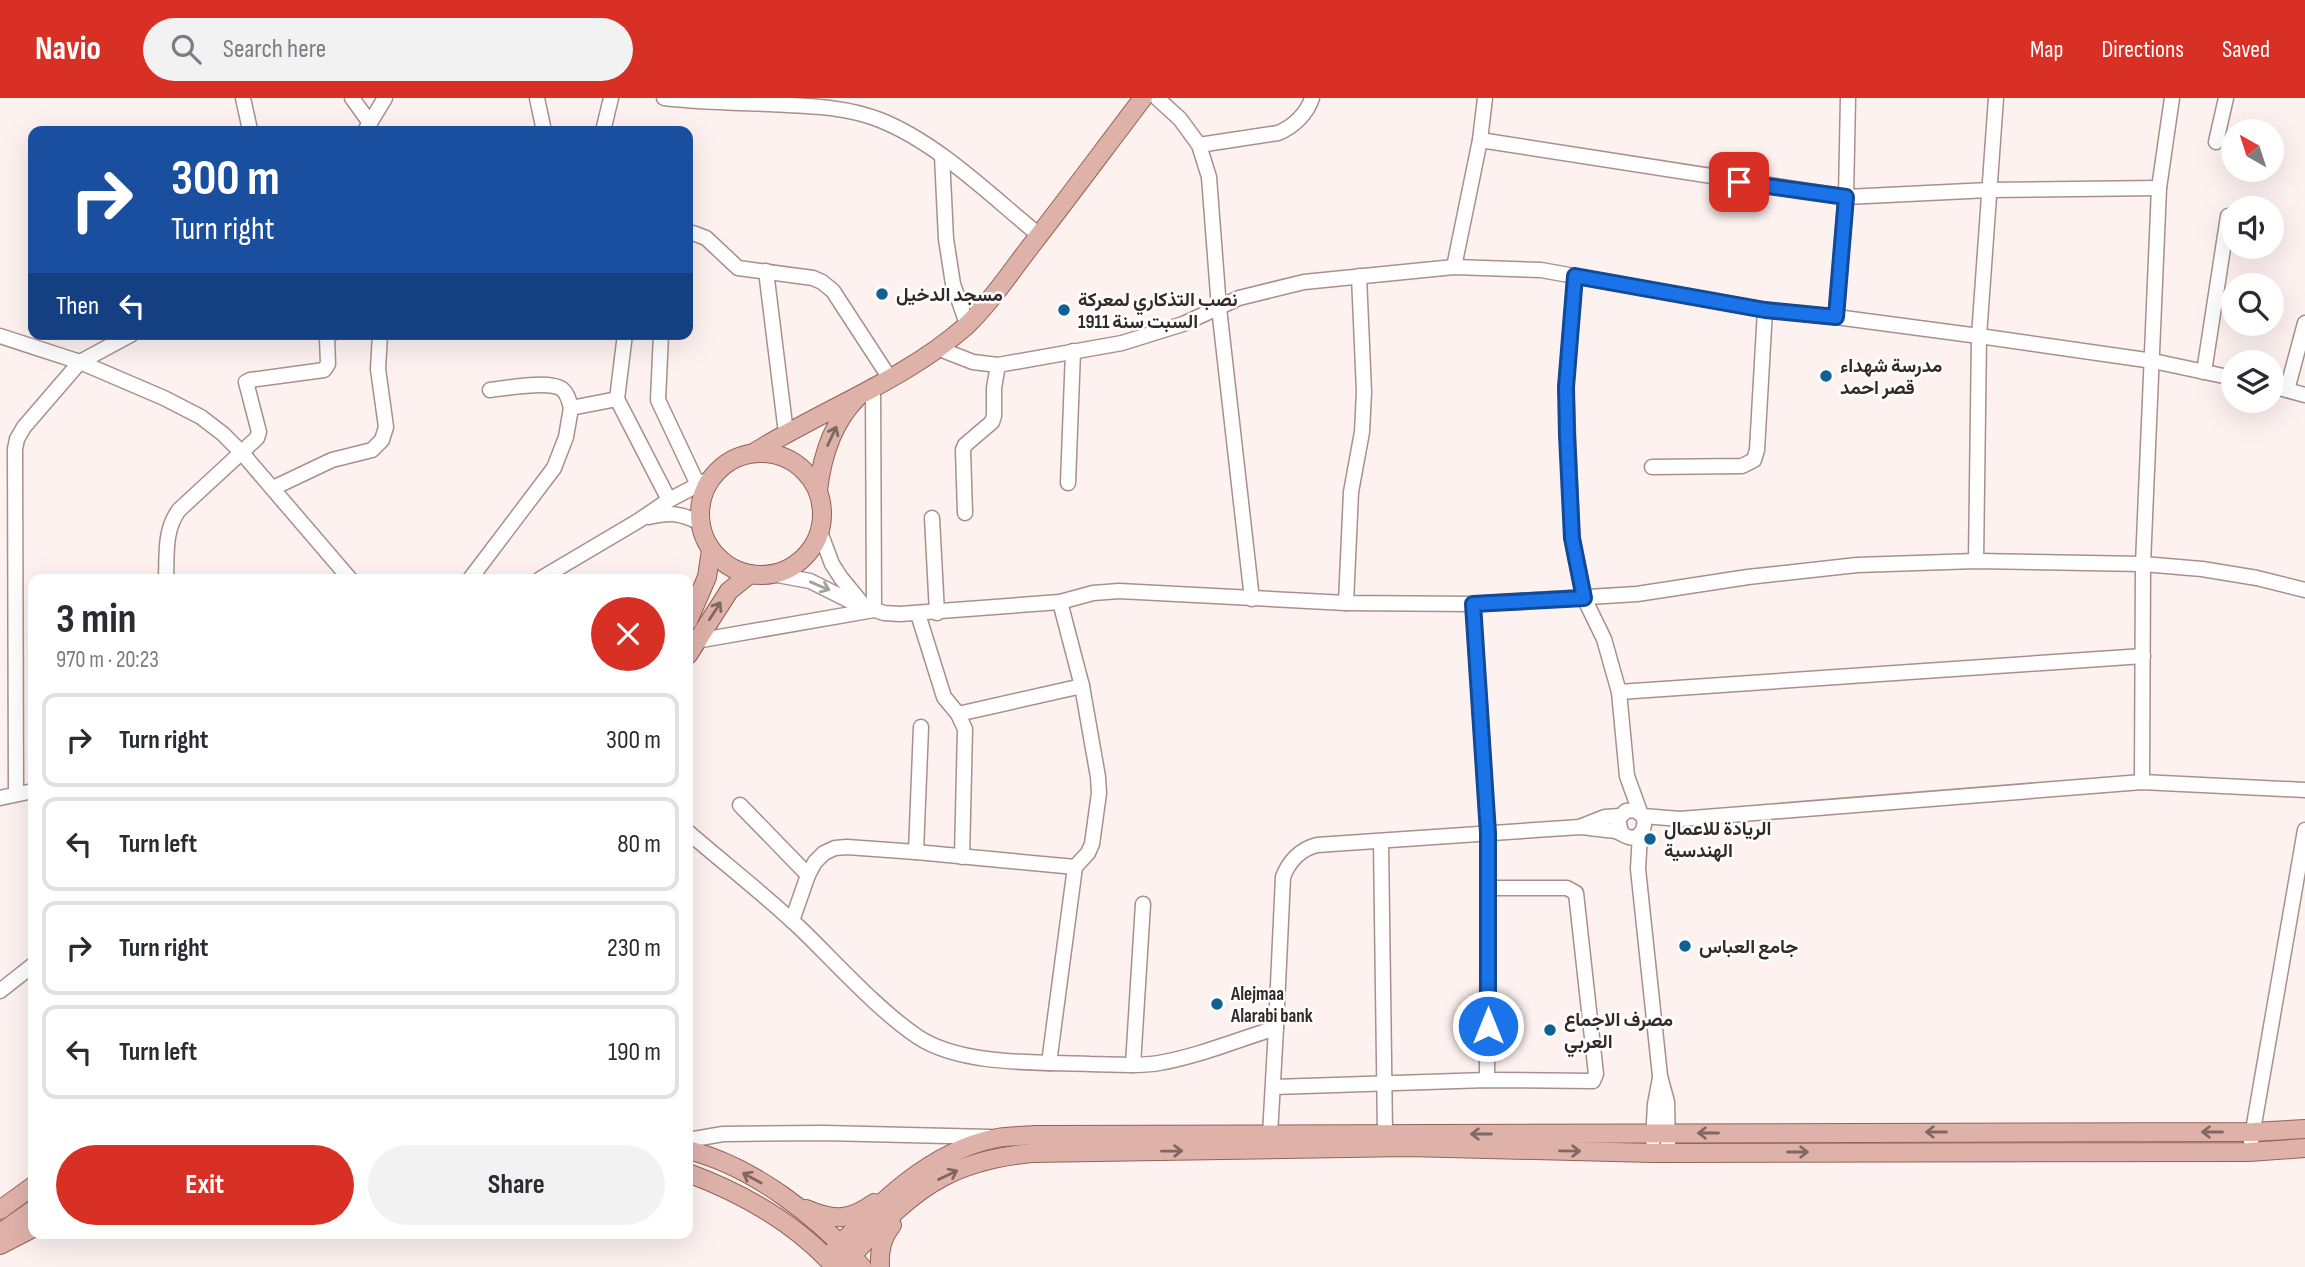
<!DOCTYPE html>
<meta charset="utf-8">
<style>
body{margin:0;font-family:"Sofia Sans Condensed",Vazirmatn,sans-serif;background:#f2f2f3;color:#2b2b33;height:100vh;display:flex;flex-direction:column;font-size:26px;white-space:nowrap}
*{box-sizing:border-box;margin:0}
p{font-size:23px;color:#7c7c81}
.icon{flex:none;width:38px;height:38px;fill:none;stroke:currentColor;stroke-width:2;stroke-linecap:round;stroke-linejoin:round}
.map{position:relative;flex:1;overflow:hidden}
.panel{position:absolute;left:28px;top:476px;width:665px;height:665px;display:flex;flex-direction:column;background:#fff;border-radius:14px;box-shadow:0 7px 28px #0002}
.panel>*{flex:none}
.banner{position:absolute;left:28px;top:28px;width:665px;height:214px;border-radius:14px;box-shadow:0 7px 28px #0002;background:#1a4fa0;color:#fff;overflow:hidden}
.needle{width:46px;rotate:321deg}
.tools{position:absolute;left:2221px;top:21px;display:grid;gap:14px}
.tools a{display:grid;place-items:center;width:63px;height:63px;border-radius:50%;background:#fff;box-shadow:0 7px 28px #0002;font-size:35px}
.pin{position:absolute;display:grid;place-items:center;width:60px;height:60px;color:#fff;margin:-30px;border-radius:14px;box-shadow:0 4px 10px #0006}
.me{position:absolute;width:77px;margin:-38px;rotate:0deg;stroke-linejoin:round;filter:drop-shadow(0 0 5px #0008)}
.turn{display:flex;align-items:center;gap:24px;height:147px;padding:0 28px;font-size:32px}
.turn .icon{width:91px;height:91px;stroke-width:2.5}
.turn b{display:block;font-size:49px;line-height:60px}
.then{display:flex;align-items:center;height:66px;padding:0 28px;background:#0003;gap:14px;font-size:26px}
.round{display:grid;place-items:center;flex:none;width:74px;height:74px;border-radius:37px;background:#f2f2f3}
.summary{display:flex;align-items:center;justify-content:space-between;height:119px;padding:0 28px}
h1{font-size:42px;font-weight:700;line-height:52px}
.action{display:flex;gap:14px;margin-top:auto;padding:14px 28px}
.action a{flex:1;height:80px;border-radius:42px;background:#d93025;color:#fff;font-size:28px;font-weight:700;line-height:80px;text-align:center}
.action a+a{background:#f2f2f3;color:#2b2b33}
ul{padding:0;list-style:none}
li{display:flex;align-items:center;gap:21px;height:94px;margin:0 14px 10px;padding:0 14px;border:4px solid #e1e1e2;border-radius:14px}
li div{flex:1}
li b{display:block;font-size:26px}
li em{font-style:normal}
header{display:flex;align-items:center;gap:42px;box-sizing:border-box;height:98px;padding:0 35px;background:#d93025;color:#fff}
header strong{font-size:33px}
nav{display:flex;gap:38px;margin-inline-start:auto;font-size:24px}
.search{width:490px;height:63px;background:#f2f2f3;display:flex;align-items:center;gap:18px;box-sizing:border-box;padding:0 24px;border-radius:38px;color:#7c7c81;font-size:26px}
.map>svg:first-child{display:block}
.lines{fill:none;stroke-linecap:round;stroke-linejoin:round}
.minor-casing{stroke:#a9908a;stroke-width:17}
.major-casing{stroke:#946155;stroke-width:20}
.minor{stroke:#fff;stroke-width:14}
.major{stroke:#dfb2a9;stroke-width:18}
.oneway{stroke:#806761}
.oneway2{stroke:#a39f9d}
.route-casing{stroke:#114b97;stroke-width:18}
.route{stroke:#1a73e8;stroke-width:12}
.poi-dot{fill:#126194;stroke:#fff;stroke-width:2.5}
.labels{text-anchor:middle;stroke-width:5;stroke-linejoin:round;paint-order:stroke}
.poi-label{font-size:19px;font-weight:bold;fill:#332926;stroke:#fff;text-anchor:start}
</style>
<header>
<strong>Navio</strong>
<div class="search"><svg class="icon" aria-label="search" viewBox="0 0 24 24"><circle cx="10" cy="10" r="6"/><path d="M15 15l6 6"/></svg>Search here</div>
<nav><a>Map</a><a>Directions</a><a>Saved</a></nav>
</header>
<div class="map">
<svg width="2305" height="1169" viewBox="0 0 2305 1169">
<rect width="100%" height="100%" fill="#fdf2f0"/>
<g class="lines">
<defs>
<g id="minor">
<polyline points="243,0 250,32"/>
<polyline points="352,0 370,25"/>
<polyline points="537,0 544,33"/>
<path d="M 664,0 C 699,4 735,5 770,6 C 807,8 845,8 880,22 C 938,45 991,98 1039,137"/>
<polyline points="1157,0 1180,21 1199,47 1209,79 1219,210 1252,501"/>
<polyline points="365,33 385,0"/>
<polyline points="603,33 611,0"/>
<polyline points="1480,42 1846,99 1989,92 2159,90"/>
<polyline points="2216,44 2226,0"/>
<path d="M 1199,47 L 1278,35 C 1293,29 1307,16 1312,0"/>
<polyline points="942,58 946,141 953,186 967,226"/>
<polyline points="688,135 693,135 706,140 738,170 813,180 822,184 833,193 889,279"/>
<polyline points="1454,169 1480,42 1485,0"/>
<polyline points="766,173 786,335"/>
<polyline points="1575,178 1566,289 1572,440 1584,500 1604,541 1619,594 1627,678 1640,714"/>
<polyline points="1836,219 1846,99 1848,0"/>
<polyline points="625,236 617,301 669,402"/>
<polyline points="661,236 658,302 698,387"/>
<polyline points="0,238 80,264 164,300 201,319 223,336 242,355 350,481"/>
<polyline points="937,250 973,264 998,267 1122,245 1183,226 1239,200 1304,184 1454,169 1541,172 1765,212 1836,219 1979,238 2153,263 2233,280"/>
<polyline points="2204,274 2228,118"/>
<polyline points="2272,288 2305,297"/>
<path d="M 490,292 C 507,290 549,282 562,291 C 568,296 569,303 571,310"/>
<polyline points="2287,292 2305,225"/>
<polyline points="1652,369 1742,368 1754,362 1757,352 1765,212"/>
<polyline points="1068,385 1073,253"/>
<polyline points="273,390 332,362 372,352 382,342 386,329 378,271 380,236"/>
<polyline points="965,415 963,352 965,347 992,324 994,318 994,290 998,267"/>
<path d="M 649,419 C 670,414 681,415 700,425"/>
<polyline points="932,420 937,515"/>
<polyline points="820,434 832,466 841,480 864,508"/>
<polyline points="1976,463 1979,238 1996,0"/>
<polyline points="772,476 810,483 854,505 884,515 900,516 1060,504 1093,495 1119,493 1346,505 1473,506 1637,496 1748,479 1857,467 1976,463 2143,466 2202,471 2257,480 2305,492"/>
<path d="M 166,481 C 167,457 164,432 179,412 L 257,340 L 259,334 L 246,284 L 250,282 L 324,272 L 328,266 L 327,240 L 331,236"/>
<polyline points="470,481 554,370 566,339 571,310 617,301"/>
<polyline points="540,481 638,423 669,402 711,380"/>
<polyline points="1346,505 1351,394 1362,334 1364,294 1359,178"/>
<polyline points="1473,506 1488,735 1487,982"/>
<polyline points="918,516 944,599 958,616 965,631 962,759"/>
<polyline points="696,543 874,512 873,288"/>
<polyline points="1619,594 2143,558"/>
<polyline points="958,616 1082,588"/>
<polyline points="2142,684 2143,466 2159,90 2172,0"/>
<polyline points="16,696 15,351 17,341 24,329 80,264 132,236"/>
<polyline points="0,700 33,693"/>
<polyline points="740,707 808,777"/>
<polyline points="1643,718 1680,721 2142,684 2305,692"/>
<polyline points="1582,728 1605,719 1620,718"/>
<path d="M 688,734 C 725,766 765,797 801,831 C 836,865 878,912 918,939 C 962,968 1039,964 1090,966 C 1112,966 1137,969 1159,965 C 1199,958 1237,942 1276,930 L 1283,779 C 1289,763 1301,751 1317,747 L 1580,729 C 1592,730 1604,732 1615,733 C 1619,734 1622,736 1626,738 C 1640,745 1647,729 1643,718 L 1635,712 L 1626,713 L 1618,721 L 1621,734"/>
<polyline points="1640,736 1638,771 1660,978 1667,1004 1668,1046"/>
<polyline points="1381,743 1385,1036"/>
<polyline points="916,754 921,629"/>
<polyline points="792,823 808,777 815,764 824,755 835,750 847,749 916,754 1075,769 1088,755 1092,746 1099,695 1098,679 1082,588 1060,504"/>
<polyline points="0,893 33,867"/>
<polyline points="1049,965 1075,769"/>
<polyline points="1133,967 1143,806"/>
<polyline points="1274,989 1487,982 1593,983 1596,976 1576,795 1567,790 1488,790"/>
<polyline points="1270,1037 1276,930"/>
<polyline points="688,1042 723,1036 824,1035 990,1039"/>
<polyline points="1653,1043 1655,1006 1660,980"/>
<polyline points="2251,1044 2305,732"/>
</g>
<g id="major">
<path d="M 755,354 C 824,311 905,282 966,228 C 990,205 1010,175 1030,149 C 1068,100 1105,50 1143,0"/>
<circle cx="761" cy="416" r="61"/>
<path d="M 818,392 C 822,359 832,325 857,300"/>
<polyline points="688,523 707,479 711,452"/>
<polyline points="688,557 729,493 750,476"/>
<path d="M 688,1052 C 753,1068 818,1119 862,1169"/>
<path d="M 688,1075 C 742,1095 794,1124 834,1168"/>
<path d="M 806,1111 C 833,1123 849,1123 874,1105"/>
<polyline points="0,1112 33,1088"/>
<polyline points="0,1135 33,1112"/>
<polyline points="0,1147 33,1130"/>
<path d="M 827,1160 C 875,1110 926,1054 997,1040 C 1009,1038 1022,1038 1035,1037 L 2253,1034 L 2305,1031"/>
<path d="M 841,1169 C 871,1138 904,1099 943,1079 C 971,1064 1001,1058 1032,1055 L 1408,1049 L 1653,1055 L 2249,1054 L 2305,1050"/>
<path d="M 880,1169 C 879,1152 882,1140 892,1127"/>
</g>
</defs>
<use href="#minor" class="minor-casing"/>
<use href="#major" class="major-casing"/>
<use href="#minor" class="minor"/>
<use href="#major" class="major"/>
</g>
<defs><path id="oneway-shaft" d="M-6 0H5M1.5-3L5.5 0L1.5 3" fill="none" stroke-width="1.6" stroke-linecap="round" stroke-linejoin="round" transform="scale(1.75)"/></defs>
<g class="oneway">
<use href="#oneway-shaft" transform="translate(832 338) rotate(-65)"/>
<use href="#oneway-shaft" transform="translate(715 513) rotate(-57)"/>
<use href="#oneway-shaft" transform="translate(1936 1034) rotate(180)"/>
<use href="#oneway-shaft" transform="translate(2212 1034) rotate(180)"/>
<use href="#oneway-shaft" transform="translate(1708 1035) rotate(180)"/>
<use href="#oneway-shaft" transform="translate(1481 1036) rotate(180)"/>
<use href="#oneway-shaft" transform="translate(1172 1053) rotate(-1)"/>
<use href="#oneway-shaft" transform="translate(1570 1053) rotate(1)"/>
<use href="#oneway-shaft" transform="translate(1798 1054)"/>
<use href="#oneway-shaft" transform="translate(948 1077) rotate(-26)"/>
<use href="#oneway-shaft" transform="translate(752 1080) rotate(-151)"/>
</g>
<use class="oneway2" href="#oneway-shaft" transform="translate(820 488) rotate(23)"/>
<g class="lines">
<defs>
<polyline id="route" points="1488,928 1488,735 1473,506 1584,500 1572,440 1567,337 1566,289 1575,178 1765,212 1836,219 1846,99 1739,84"/>
</defs>
<use href="#route" class="route-casing"/>
<use href="#route" class="route"/>
</g>
<g class="poi-dot">
<circle cx="882" cy="196" r="7"/>
<circle cx="1064" cy="212" r="7"/>
<circle cx="1826" cy="278" r="7"/>
<circle cx="1650" cy="741" r="7"/>
<circle cx="1685" cy="848" r="7"/>
<circle cx="1217" cy="906" r="7"/>
<circle cx="1550" cy="932" r="7"/>
</g>
<g class="labels">
<g class="poi-label">
<text x="896" y="203">مسجد الدخيل</text>
<text x="1078" y="208">نصب التذكاري لمعركة<tspan x="1078" dy="22">السبت سنة 1911</tspan></text>
<text x="1840" y="274">مدرسة شهداء<tspan x="1840" dy="22">قصر احمد</tspan></text>
<text x="1664" y="737">الريادة للاعمال<tspan x="1664" dy="22">الهندسية</tspan></text>
<text x="1699" y="855">جامع العباس</text>
<text x="1231" y="902">Alejmaa<tspan x="1231" dy="22">Alarabi bank</tspan></text>
<text x="1564" y="928">مصرف الاجماع<tspan x="1564" dy="22">العربي</tspan></text>
</g>
</g>
</svg>
<div class="tools">
<a><svg class="needle" viewBox="-14 -14 28 28"><path d="M0-13l5 13h-10z" fill="#e53935"/><path d="M0 13l5-13h-10z" fill="#7c7c81"/></svg></a>
<a><svg class="icon" aria-label="sound" viewBox="0 0 24 24"><path d="M4 9h4l5-4v14l-5-4H4zM17 9q2 3 0 6"/></svg></a>
<a><svg class="icon" aria-label="search" viewBox="0 0 24 24"><circle cx="10" cy="10" r="6"/><path d="M15 15l6 6"/></svg></a>
<a><svg class="icon" aria-label="layers" viewBox="0 0 24 24"><path d="M12 4l9 5-9 5-9-5zM3 14l9 5 9-5"/></svg></a>
</div>
<div class="pin" style="left:1739px;top:84px;background:#d93025"><svg class="icon" aria-label="arrive" viewBox="0 0 24 24"><path d="M6 21V4h12l-3 4 3 4H6"/></svg></div>
<svg class="me" style="left:1488px;top:928px" viewBox="-20 -20 40 40"><circle r="17" fill="#1a73e8" stroke="#fff" stroke-width="3"/><path d="M0-11L8 9 0 5-8 9z" fill="#fff"/></svg>
<div class="banner">
<div class="turn"><svg class="icon" aria-label="right" viewBox="0 0 24 24"><path d="M7 20v-9h11M14 6l5 5-5 5"/></svg><div><b>300 m</b>Turn right</div></div>
<div class="then">Then<svg class="icon" aria-label="left" viewBox="0 0 24 24"><path d="M17 20v-9H6M10 6l-5 5 5 5"/></svg></div>
</div>
<section class="panel">
<div class="summary"><div><h1>3 min</h1><p>970 m · 20:23</p></div><a class="round" style="background:#d93025;color:#fff"><svg class="icon" aria-label="close" viewBox="0 0 24 24"><path d="M6 6l12 12M18 6L6 18"/></svg></a></div>
<ul>
<li><svg class="icon" aria-label="right" viewBox="0 0 24 24"><path d="M7 20v-9h11M14 6l5 5-5 5"/></svg><div><b>Turn right</b></div><em>300 m</em></li>
<li><svg class="icon" aria-label="left" viewBox="0 0 24 24"><path d="M17 20v-9H6M10 6l-5 5 5 5"/></svg><div><b>Turn left</b></div><em>80 m</em></li>
<li><svg class="icon" aria-label="right" viewBox="0 0 24 24"><path d="M7 20v-9h11M14 6l5 5-5 5"/></svg><div><b>Turn right</b></div><em>230 m</em></li>
<li><svg class="icon" aria-label="left" viewBox="0 0 24 24"><path d="M17 20v-9H6M10 6l-5 5 5 5"/></svg><div><b>Turn left</b></div><em>190 m</em></li>
</ul>
<div class="action"><a>Exit</a><a>Share</a></div>
</section>
</div>
